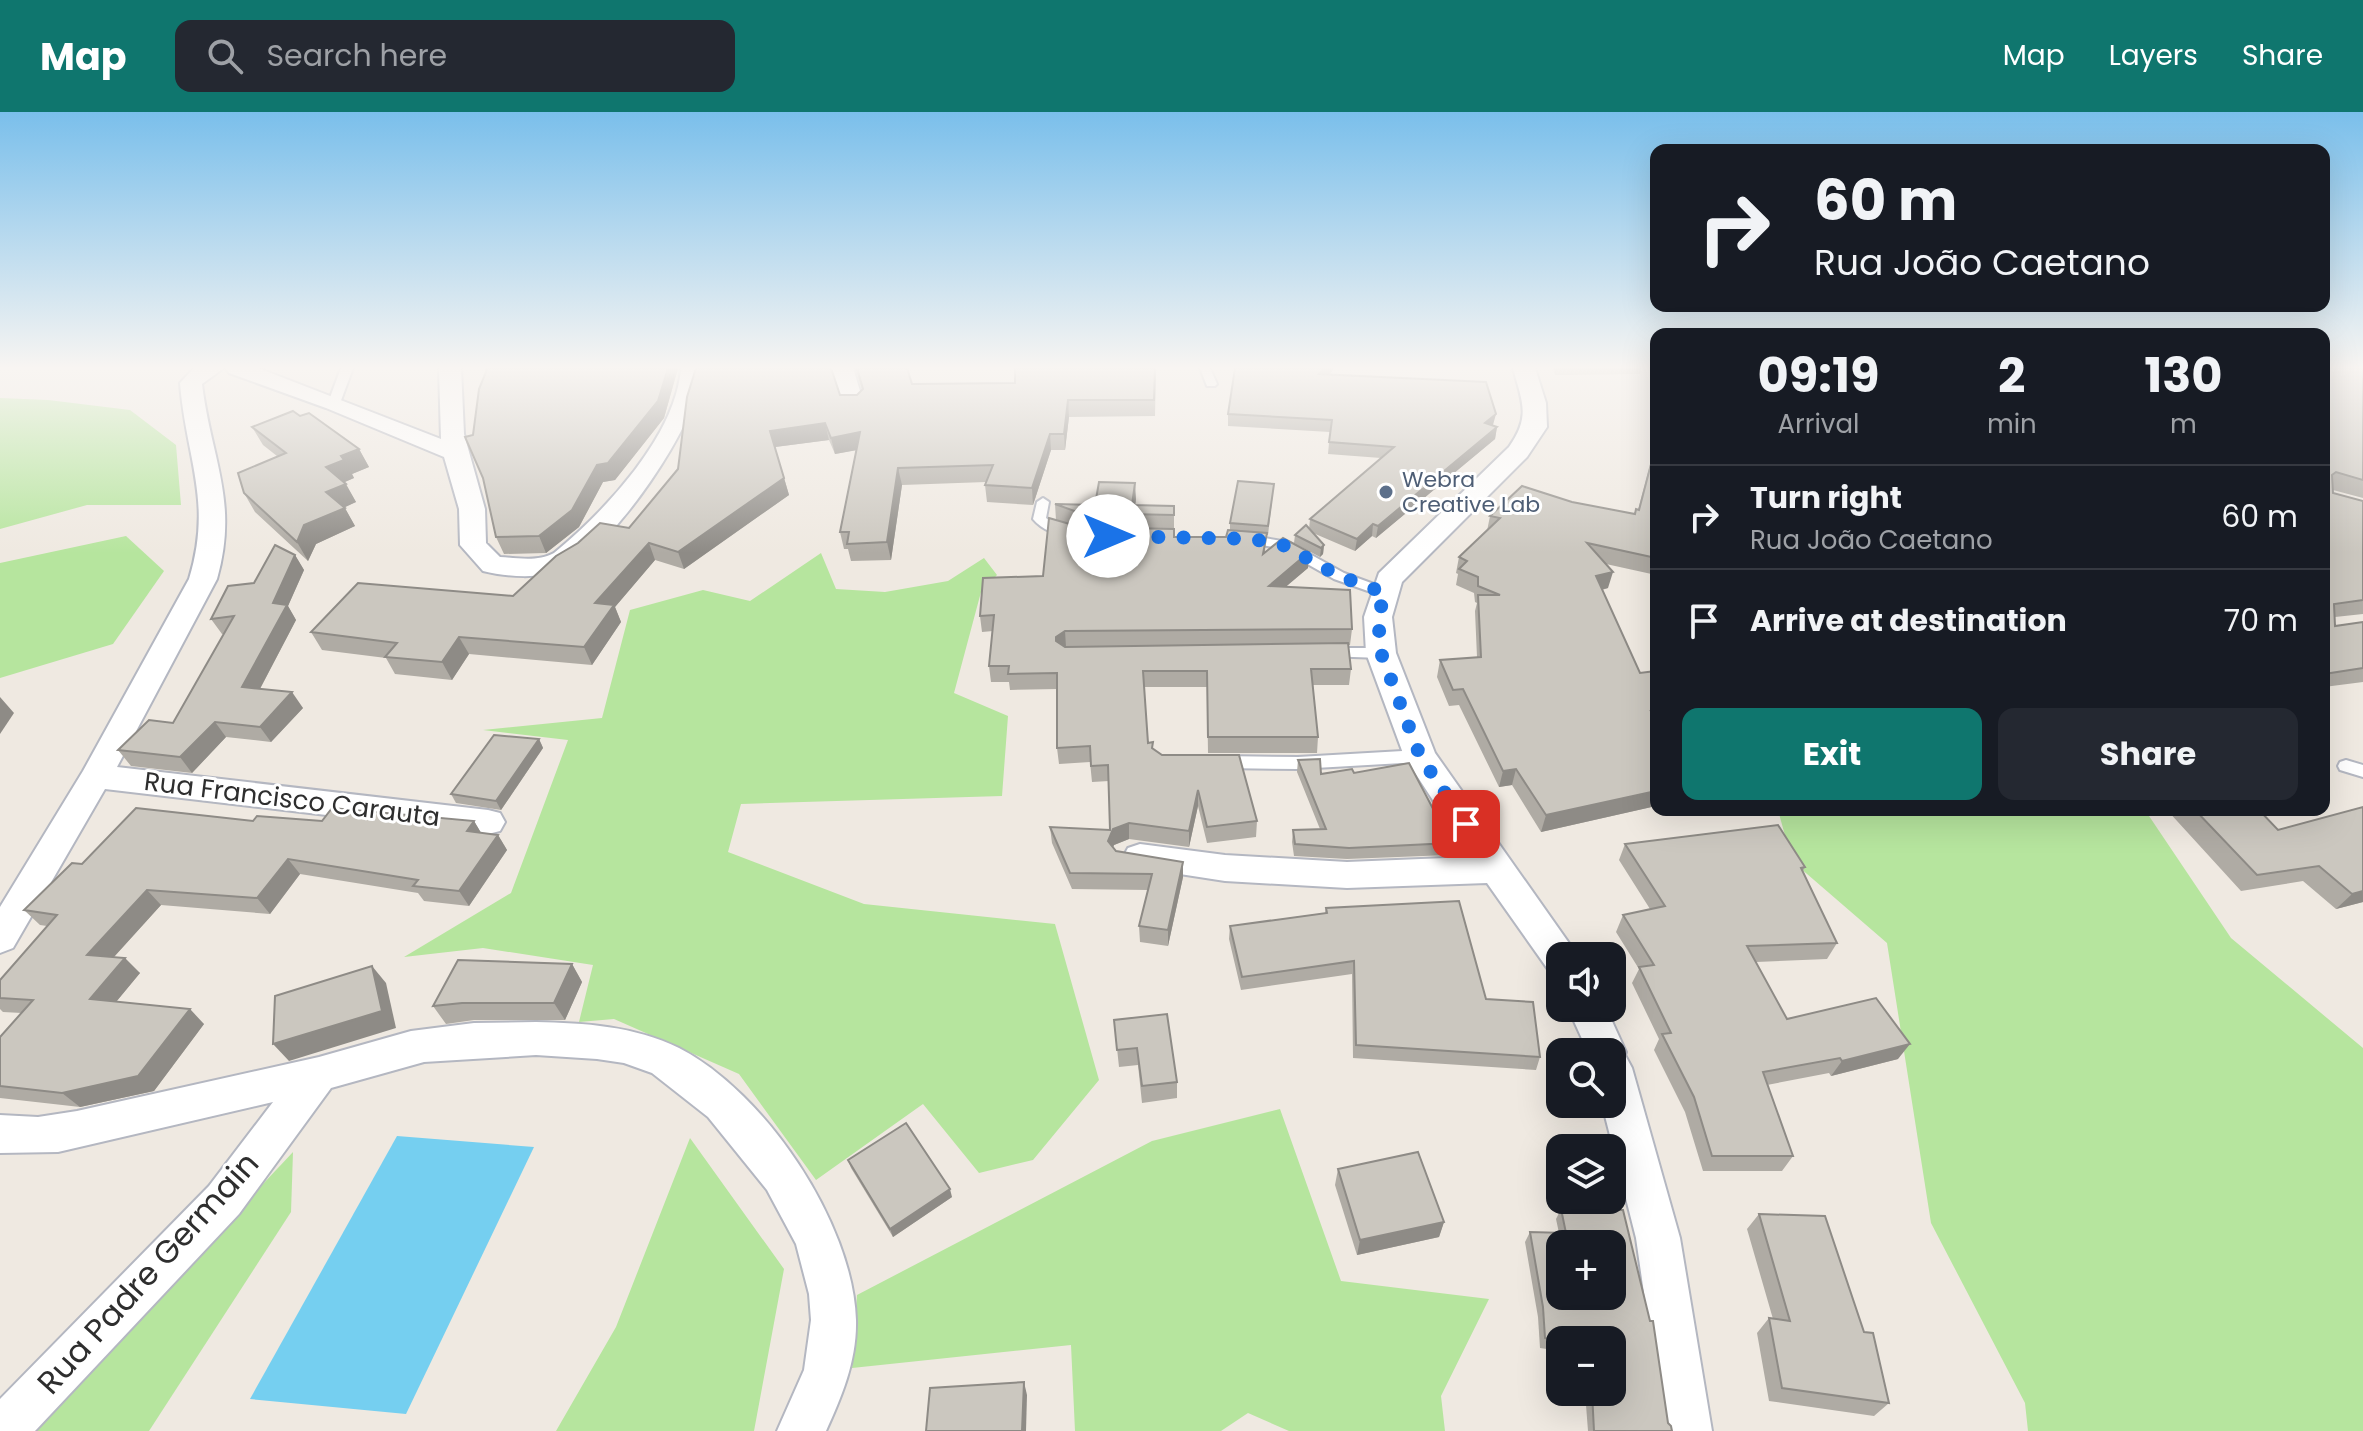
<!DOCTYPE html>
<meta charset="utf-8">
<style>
body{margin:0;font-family:Poppins,sans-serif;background:#242831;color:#f1f3f6;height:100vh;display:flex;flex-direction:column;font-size:30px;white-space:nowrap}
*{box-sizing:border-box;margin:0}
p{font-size:26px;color:#9ea1a6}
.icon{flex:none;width:44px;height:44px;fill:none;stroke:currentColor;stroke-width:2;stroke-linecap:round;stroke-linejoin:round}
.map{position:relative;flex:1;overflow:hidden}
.sheet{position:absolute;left:1650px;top:216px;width:680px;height:488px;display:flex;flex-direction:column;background:#171b24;border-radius:16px;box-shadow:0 8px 32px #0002}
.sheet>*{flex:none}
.hud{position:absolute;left:1650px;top:32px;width:680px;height:168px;border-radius:16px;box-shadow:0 8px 32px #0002;background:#171b24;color:#f1f3f6;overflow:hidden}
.controls{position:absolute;left:1546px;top:830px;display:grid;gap:16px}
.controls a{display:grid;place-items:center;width:80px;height:80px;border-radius:16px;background:#171b24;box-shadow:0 8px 32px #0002;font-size:40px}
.pin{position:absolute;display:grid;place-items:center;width:68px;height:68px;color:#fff;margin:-34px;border-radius:16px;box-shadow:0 4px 12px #0006}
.me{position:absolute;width:88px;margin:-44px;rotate:90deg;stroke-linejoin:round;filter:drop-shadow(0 0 6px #0008)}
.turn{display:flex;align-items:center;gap:28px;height:168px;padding:0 32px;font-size:36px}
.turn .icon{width:104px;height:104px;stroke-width:2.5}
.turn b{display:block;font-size:56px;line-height:68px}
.eta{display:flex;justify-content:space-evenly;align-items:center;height:136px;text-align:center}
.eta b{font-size:48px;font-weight:700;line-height:56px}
.cta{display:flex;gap:16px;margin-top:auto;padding:16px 32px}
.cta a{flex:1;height:92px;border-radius:16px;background:#0f766e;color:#fff;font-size:32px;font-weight:700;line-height:92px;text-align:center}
.cta a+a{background:#242831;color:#f1f3f6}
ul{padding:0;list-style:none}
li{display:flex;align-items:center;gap:24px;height:104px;padding:0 32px;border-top:2px solid #363941}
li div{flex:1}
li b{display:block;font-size:30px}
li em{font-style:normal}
header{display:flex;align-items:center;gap:48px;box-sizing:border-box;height:112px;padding:0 40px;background:#0f766e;color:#fff}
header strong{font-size:38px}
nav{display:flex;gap:44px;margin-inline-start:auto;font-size:28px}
.search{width:560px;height:72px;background:#242831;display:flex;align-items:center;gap:20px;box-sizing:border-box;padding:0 28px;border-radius:16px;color:#9ea1a6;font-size:30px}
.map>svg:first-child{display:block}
.green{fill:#b6e59e}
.water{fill:#75cff0}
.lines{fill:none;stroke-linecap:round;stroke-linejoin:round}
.service-casing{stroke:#b4b7c1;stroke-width:4}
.minor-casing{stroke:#b4b7c1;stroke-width:4}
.service{fill:#fff;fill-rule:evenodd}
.minor{fill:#fff;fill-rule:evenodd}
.wall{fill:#afaba4}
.shaded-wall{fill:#8e8b86}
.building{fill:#cbc7bf;stroke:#8e8b86;stroke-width:2;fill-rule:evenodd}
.route{stroke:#1a73e8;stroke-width:14;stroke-dasharray:0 25.2}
.service-dot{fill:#5c6f8a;stroke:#fff;stroke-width:3}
.labels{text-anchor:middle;stroke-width:6;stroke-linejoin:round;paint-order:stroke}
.far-service-label{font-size:22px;fill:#4e5e75;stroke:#fff;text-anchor:start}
.street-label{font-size:26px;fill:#2e2e2e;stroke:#fff}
.near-street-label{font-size:32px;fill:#2e2e2e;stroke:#fff}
</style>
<header>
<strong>Map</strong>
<div class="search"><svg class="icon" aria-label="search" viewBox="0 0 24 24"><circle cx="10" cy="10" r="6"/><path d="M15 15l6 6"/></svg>Search here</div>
<nav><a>Map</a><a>Layers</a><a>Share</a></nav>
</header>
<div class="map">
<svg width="2363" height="1319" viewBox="0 0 2363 1319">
<rect width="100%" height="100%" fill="#efe9e1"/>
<g class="green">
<polygon points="0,286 48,288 130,298 176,333 181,393 87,393 0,417"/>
<polygon points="126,424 164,459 113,532 0,566 0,451"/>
<polygon points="821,441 836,477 885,480 948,469 984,446 997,463 981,480 954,581 1008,604 1002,684 741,692 728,740 864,792 1055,812 1099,968 1033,1048 979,1061 923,992 816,1068 739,962 614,907 579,910 593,853 483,836 404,845 511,781 568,628 483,618 602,606 630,498 703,478 750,489"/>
<polygon points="1778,698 2145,698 2231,826 2363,936 2363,1319 2028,1319 2025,1291 1931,1111 1887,831 1792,749"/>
<polygon points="1280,997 1341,1169 1489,1187 1441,1284 1445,1319 1289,1319 1248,1301 1221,1319 1075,1319 1071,1233 852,1256 857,1183 1152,1029"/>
<polygon points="690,1026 784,1157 754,1319 556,1319 616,1215"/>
<polygon points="293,1040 291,1100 149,1319 31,1319"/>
</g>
<polygon class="water" points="397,1024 534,1035 406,1302 250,1287"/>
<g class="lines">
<defs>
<g id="service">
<polygon points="341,256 353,256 340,291 330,293 328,291"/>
<polygon points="1200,256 1210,256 1217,272 1215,274 1207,274"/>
<path d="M 1043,386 L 1049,390 L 1046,406 L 1053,411 L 1074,418 L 1074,424 C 1059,425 1042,418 1033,407 L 1037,390 Z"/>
<polygon points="1247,423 1288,430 1344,461 1390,478 1392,481 1385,485 1334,467 1279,436 1242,430 1240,427"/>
<polygon points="1330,536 1381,536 1388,541 1381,546 1325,544 1323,541 1325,538"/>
<polygon points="1420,638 1428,644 1420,650 1298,657 1222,656 1214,650 1222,644 1298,645"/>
<polygon points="2346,648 2363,653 2363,665 2340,658 2338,654 2340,650"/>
</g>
<g id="minor">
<path d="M 194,256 L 224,256 L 202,272 C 211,347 239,389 217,467 L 117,655 L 488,698 L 500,701 L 505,710 L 500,719 L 488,722 L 105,677 L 13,836 L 0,841 L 0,795 L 83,659 L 189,467 C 213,389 186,347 180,271 Z"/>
<path d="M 226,256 L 258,256 L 441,327 L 439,256 L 461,256 L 464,322 L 485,397 L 486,431 L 500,445 C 518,446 538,450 554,441 C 604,400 676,324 681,256 L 703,256 C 701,308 611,440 563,458 C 540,467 507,465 483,459 L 460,433 L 459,397 L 444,345 L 326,296 L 229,261 Z"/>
<polygon points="831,256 853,256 864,292 860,297 844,297"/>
<path d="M 1513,256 L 1535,256 L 1546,291 L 1547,315 L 1527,345 L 1402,470 L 1392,505 L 1396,541 L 1435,641 L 1578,844 L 1560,844 L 1560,860 L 1547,856 L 1487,771 L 1347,776 L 1225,769 L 1128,754 L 1123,745 L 1128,736 L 1140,732 L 1225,743 L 1347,750 L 1470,745 L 1404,644 L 1366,541 L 1364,505 L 1379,461 L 1509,335 C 1531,304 1522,290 1513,256 Z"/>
<polygon points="1568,896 1606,896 1626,940 1625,943 1632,956 1680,1126 1712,1319 1664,1319 1636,1126 1602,992 1612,992 1612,940 1588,940"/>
<path d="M 536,910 C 585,911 634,914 679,936 C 765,980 853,1111 856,1208 C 857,1248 842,1284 826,1319 L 777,1319 L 804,1258 L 811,1208 L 809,1182 L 796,1132 L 767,1078 L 708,1005 L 652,961 L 624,951 L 597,947 L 536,943 L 424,950 L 331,976 L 239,1102 L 35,1319 L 0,1319 L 0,1287 L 209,1074 L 273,990 L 58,1040 L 0,1041 L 0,1003 L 38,1005 L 77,999 L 319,945 L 411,919 L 474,911 Z"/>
</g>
</defs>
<use href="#service" class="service-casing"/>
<use href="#minor" class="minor-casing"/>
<use href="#service" class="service"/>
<use href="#minor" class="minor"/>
</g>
<g class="wall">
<polygon points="487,256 678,256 664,306 615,368 603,370 579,415 546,441 504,442 496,425 473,323"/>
<polygon points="855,256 907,256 912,272 1015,271 1156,256 1155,304 1069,305 1065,338 1051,338 1033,393 987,390 985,373 986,370 902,373 891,448 851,449 848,437 844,437 840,420 856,338 835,342 829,328 775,335 789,383 684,457 655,448 615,495 621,510 592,553 469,542 452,568 395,562 386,546 322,538 311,520 513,484 629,416 840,283 857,283 862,278"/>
<polygon points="1235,256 1333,256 1332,259 1329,262 1493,313 1497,315 1495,327 1376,426 1372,424 1355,439 1313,421 1324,433 1323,442 1320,445 1294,431 1295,423 1309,417 1310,407 1381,346 1328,342 1330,320 1228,314 1228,302"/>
<polygon points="1553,256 1641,256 1640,262 1555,263"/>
<polygon points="2324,256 2363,256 2363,386 2333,378 2333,381 2363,389 2363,502 2335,505 2335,514 2363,510 2363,570 2324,575"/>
<polygon points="300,304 359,337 369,355 352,362 354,366 344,370 356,390 344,395 355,414 316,432 308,449 255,400 244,381 277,344 263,333 252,315"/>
<polygon points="1656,330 1656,463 1606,452 1608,476 1602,478 1640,561 1656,559 1656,694 1541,720 1512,673 1499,675 1459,593 1449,594 1437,565 1440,548 1477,545 1475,499 1477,491 1475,490 1474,481 1456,473 1458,462 1456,461 1459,445 1487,419 1490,404 1572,390 1635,402 1638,398"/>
<polygon points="1274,372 1268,423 1266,423 1265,441 1308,456 1285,475 1352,517 1350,533 1348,533 1351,557 1349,573 1313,573 1318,625 1317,641 1208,641 1207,575 1144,575 1148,631 1154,638 1257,709 1256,725 1207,731 1198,694 1189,735 1129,727 1114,733 1113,735 1116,739 1183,765 1168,834 1140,830 1139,814 1148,778 1072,777 1052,731 1050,715 1110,718 1109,669 1092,670 1090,650 1059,652 1057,636 1057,577 1010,578 1009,570 991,570 989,554 993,519 982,520 980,504 1043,464 1065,411 1056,408 1055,392 1095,393 1136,387 1135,393 1174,394 1174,425 1226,425 1230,418 1230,411"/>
<polygon points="295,443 304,458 288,494 296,508 260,577 303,596 271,630 226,625 192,661 131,654 118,638 173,611 224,522 222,522 211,507 254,471"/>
<polygon points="539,627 543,636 501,698 456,691 451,682"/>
<polygon points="1298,648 1321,662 1354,661 1451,731 1449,743 1347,747 1294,744 1292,730 1293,718 1320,717 1297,660"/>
<polygon points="2167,698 2259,698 2278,718 2363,790 2336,797 2303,769 2241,779"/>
<polygon points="253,709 474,709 481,721 498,723 507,738 469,794 424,789 418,781 300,762 270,802 161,793 114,845 140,861 116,890 204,912 154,979 80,995 0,986 0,925 22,901 3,900 0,897 0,868 47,814 40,813 24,798 82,752"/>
<polygon points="1625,732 1805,755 1803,759 1837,831 1827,847 1756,850 1787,907 1898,947 1831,964 1829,961 1767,973 1793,1044 1782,1059 1703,1059 1685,1000 1654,938 1659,927 1632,871 1639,857 1616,820 1623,803 1650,797 1619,748"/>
<polygon points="1326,796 1486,887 1540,945 1536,958 1353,946 1352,862 1241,878 1229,827 1230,814 1325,801"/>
<polygon points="572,852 582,870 565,908 474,908 446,912 433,894"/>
<polygon points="1114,908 1177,970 1177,986 1142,991 1138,953 1119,955"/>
<polygon points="848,1048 952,1085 893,1125 851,1056"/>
<polygon points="1338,1057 1444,1110 1439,1125 1357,1143 1335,1073"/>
<polygon points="1561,1097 1672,1319 1588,1319 1585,1280 1612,1280 1612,1228 1560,1228 1560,1239 1540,1236 1538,1205 1525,1130 1530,1120 1559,1121 1556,1107"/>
<polygon points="1759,1102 1864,1220 1889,1291 1874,1304 1769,1289 1757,1221 1769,1206 1773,1207 1747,1117"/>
</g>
<g class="shaded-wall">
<polygon points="668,256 678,256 664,306 615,368 603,370 579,415 546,441 539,424"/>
<polygon points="1325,256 1333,256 1332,259 1318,274 1319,262"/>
<polygon points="1068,288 1069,305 1065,338 1064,322"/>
<polygon points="1496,302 1493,313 1483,323 1485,311"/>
<polygon points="825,311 829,328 775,335 770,319"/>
<polygon points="1497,315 1495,327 1376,426 1378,414"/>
<polygon points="860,320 863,337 835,342 831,326"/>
<polygon points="1050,322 1051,338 1033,393 1032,376"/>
<polygon points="359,337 369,355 352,362 354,366 336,374 326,355 341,344"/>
<polygon points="898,356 902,373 891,448 887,430"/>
<polygon points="784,366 789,383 684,457 678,440"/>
<polygon points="1135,371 1136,387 1134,402 1132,393"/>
<polygon points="346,372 356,390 337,399 326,380"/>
<polygon points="345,396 355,414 316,432 308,449 297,430 304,413"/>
<polygon points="1373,412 1372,424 1355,439 1357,427"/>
<polygon points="649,431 655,448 615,495 621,510 592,553 584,535 595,491"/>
<polygon points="1324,433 1323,442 1320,445 1321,436"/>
<polygon points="1309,440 1308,456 1268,490 1269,474"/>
<polygon points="295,443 304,458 288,494 296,508 253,590 242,575 273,491"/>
<polygon points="1613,460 1608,476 1591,480 1596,464"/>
<polygon points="1065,519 1066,535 1057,541 1056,525"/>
<polygon points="459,525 469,542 452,568 442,550"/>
<polygon points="292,580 303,596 271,630 260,615"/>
<polygon points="0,585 14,601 0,622"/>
<polygon points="215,610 226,625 192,661 180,645"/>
<polygon points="539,627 543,636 501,698 496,689"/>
<polygon points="1516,657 1512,673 1499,675 1503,659"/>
<polygon points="1198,678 1198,694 1189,735 1189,719"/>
<polygon points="1656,679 1656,694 1541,720 1546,703"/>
<polygon points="474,709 483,724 467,719"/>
<polygon points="1129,711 1129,727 1114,733 1109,744 1108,729 1113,717"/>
<polygon points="498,723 507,738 469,794 459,779"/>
<polygon points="288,747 300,762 270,802 257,786"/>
<polygon points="1183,750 1183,765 1168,834 1168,818"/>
<polygon points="147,778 161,793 102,858 87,843"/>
<polygon points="2363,779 2363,790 2336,797 2352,782"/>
<polygon points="125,846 140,861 106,902 90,887"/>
<polygon points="572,852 582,870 565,908 554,891"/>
<polygon points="372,854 386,871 396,916 289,949 273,932"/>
<polygon points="190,897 204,912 154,979 80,995 62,981"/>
<polygon points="1910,932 1898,947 1831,964 1842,949"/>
<polygon points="950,1077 952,1085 893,1125 890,1117"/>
<polygon points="1444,1110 1439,1125 1357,1143 1360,1128"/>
<polygon points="1024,1270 1027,1283 1026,1319 1022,1319"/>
</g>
<g class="building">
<polygon points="487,256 668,256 658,289 608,351 597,353 572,398 539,424 496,425 483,366 465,325 473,323 479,277 486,260"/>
<polygon points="696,256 831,256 840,283 857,283 863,277 857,256 907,256 912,272 1015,271 1015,256 1155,256 1154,288 1068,288 1064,322 1050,322 1032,376 985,373 993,353 898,356 887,430 847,432 849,420 840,420 860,320 831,326 825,311 770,319 784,366 678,440 649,431 595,491 614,493 584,535 459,525 442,550 385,545 397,531 311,520 358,471 513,484 556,444 578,431 600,411 629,416 678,357 687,285"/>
<polygon points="1235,256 1325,256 1319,262 1486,270 1496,302 1485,311 1497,315 1378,414 1373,412 1357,427 1310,407 1394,335 1329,330 1332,308 1228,302"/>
<polygon points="2324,256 2363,256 2363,368 2336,360 2332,363 2333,381 2363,389 2363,488 2334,492 2335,514 2363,510 2363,556 2324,562"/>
<polygon points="293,299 300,304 309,301 359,337 341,344 344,348 326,355 346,372 326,380 345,396 304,413 297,430 244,381 238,361 286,341 252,315"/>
<polygon points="1656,333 1656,446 1587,431 1613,460 1596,464 1640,561 1656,559 1656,598 1651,599 1656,605 1656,679 1546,703 1516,657 1503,659 1463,577 1453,578 1440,548 1481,545 1478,483 1500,483 1478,474 1478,465 1459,457 1467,449 1459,445 1500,406 1490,404 1522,374 1572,390 1635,402 1636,397 1639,398"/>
<polygon points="1238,369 1274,372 1268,414 1230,411"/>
<polygon points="1099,370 1135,371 1132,393 1174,394 1174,403 1080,401 1055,392 1095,393"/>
<polygon points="1049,406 1080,415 1174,417 1174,425 1226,425 1228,418 1267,421 1263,442 1283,426 1309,440 1269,474 1350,478 1352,517 1065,519 1056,525 1056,529 1065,535 1348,531 1351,557 1311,557 1318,625 1208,625 1207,559 1143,559 1148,631 1153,630 1152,636 1162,643 1239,643 1257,709 1207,715 1198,678 1189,719 1129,711 1113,717 1108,729 1116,739 1183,750 1168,818 1139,814 1152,762 1070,761 1050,715 1110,718 1108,653 1091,654 1090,634 1057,636 1057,561 1008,562 1009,554 989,554 994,503 980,504 983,466 1043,464"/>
<polygon points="1306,413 1324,433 1321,436 1295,423"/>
<polygon points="275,433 295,443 273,491 287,493 242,575 292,580 260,615 215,610 180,645 118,638 149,608 173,611 234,504 211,507 228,474 254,471"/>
<polygon points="494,623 539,627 496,689 451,682"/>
<polygon points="1320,647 1321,662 1352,657 1354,661 1409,651 1451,731 1349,736 1295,732 1293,718 1326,717 1298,648"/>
<polygon points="2363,695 2363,779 2352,782 2319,754 2257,763 2195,698 2259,698 2278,718"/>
<polygon points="136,696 253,709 257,704 322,709 332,696 474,709 467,719 498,723 459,779 413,774 418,768 288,747 257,786 147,778 87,843 125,846 90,887 190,897 138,964 62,981 0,974 0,925 33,888 0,886 0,868 57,803 24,798 72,751 82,752"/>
<polygon points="1778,713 1805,755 1801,756 1837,831 1747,834 1787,907 1876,886 1910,932 1842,949 1840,946 1763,960 1793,1044 1712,1044 1694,985 1662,922 1671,921 1639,855 1654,853 1623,803 1665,794 1625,732"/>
<polygon points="1459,789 1486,887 1533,890 1540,945 1356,933 1354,849 1242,865 1230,814 1327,801 1326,796"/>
<polygon points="458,848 572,852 554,891 462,891 433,894"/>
<polygon points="372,854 382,899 273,932 275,884"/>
<polygon points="1167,902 1177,970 1142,974 1137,936 1117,938 1114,908"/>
<polygon points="906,1011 950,1077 890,1117 848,1048"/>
<polygon points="1418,1040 1444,1110 1360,1128 1338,1057"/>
<path d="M 1561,1097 L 1623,1098 L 1650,1209 L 1653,1209 L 1668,1311 L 1671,1314 L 1672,1319 L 1594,1319 L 1592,1280 L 1612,1280 L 1612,1228 L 1560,1229 L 1545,1226 L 1543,1195 L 1530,1120 L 1566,1121 ZM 1560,1132 L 1612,1132 L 1612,1184 L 1560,1184 Z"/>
<polygon points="1759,1102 1825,1104 1864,1220 1873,1221 1889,1291 1782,1276 1769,1206 1790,1209"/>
<polygon points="1024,1270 1022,1319 926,1319 930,1276"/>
</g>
<linearGradient id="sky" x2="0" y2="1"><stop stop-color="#7abfeb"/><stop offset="0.58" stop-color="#f8f5f2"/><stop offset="1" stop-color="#f8f5f2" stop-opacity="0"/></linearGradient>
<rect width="2363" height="441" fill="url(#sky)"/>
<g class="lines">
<polyline class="route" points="1108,424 1252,427 1283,433 1339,464 1385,481 1378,505 1381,541 1420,644 1466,712"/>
</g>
<circle class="service-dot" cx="1386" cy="380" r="8"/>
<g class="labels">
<g class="far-service-label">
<text x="1402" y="375">Webra<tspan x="1402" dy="25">Creative Lab</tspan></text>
</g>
<g class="street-label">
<text transform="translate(292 687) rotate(7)" y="9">Rua Francisco Carauta</text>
</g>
<g class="near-street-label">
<text transform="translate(148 1161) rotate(-48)" y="11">Rua Padre Germain</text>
</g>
</g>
</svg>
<div class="controls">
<a><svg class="icon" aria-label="sound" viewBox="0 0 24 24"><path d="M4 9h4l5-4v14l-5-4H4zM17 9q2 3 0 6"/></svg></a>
<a><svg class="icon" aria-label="search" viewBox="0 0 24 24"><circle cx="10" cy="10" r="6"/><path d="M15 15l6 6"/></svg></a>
<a><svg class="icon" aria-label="layers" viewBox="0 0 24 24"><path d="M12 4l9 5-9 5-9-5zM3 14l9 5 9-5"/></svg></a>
<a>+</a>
<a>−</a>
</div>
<div class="pin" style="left:1466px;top:712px;background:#d93025"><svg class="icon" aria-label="arrive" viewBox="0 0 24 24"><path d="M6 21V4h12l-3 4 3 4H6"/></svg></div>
<svg class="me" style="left:1108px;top:424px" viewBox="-20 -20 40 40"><circle r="19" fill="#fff"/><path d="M0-13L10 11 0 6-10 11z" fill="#1a73e8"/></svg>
<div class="hud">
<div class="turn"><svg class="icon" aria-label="right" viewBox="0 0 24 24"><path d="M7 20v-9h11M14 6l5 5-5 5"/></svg><div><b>60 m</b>Rua João Caetano</div></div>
</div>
<section class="sheet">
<div class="eta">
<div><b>09:19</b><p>Arrival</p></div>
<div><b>2</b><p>min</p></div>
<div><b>130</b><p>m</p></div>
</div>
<ul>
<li><svg class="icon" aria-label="right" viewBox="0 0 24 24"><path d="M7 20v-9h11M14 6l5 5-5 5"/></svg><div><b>Turn right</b><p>Rua João Caetano</p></div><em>60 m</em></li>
<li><svg class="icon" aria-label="arrive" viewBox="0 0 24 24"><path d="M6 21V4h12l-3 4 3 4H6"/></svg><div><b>Arrive at destination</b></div><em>70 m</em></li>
</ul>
<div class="cta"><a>Exit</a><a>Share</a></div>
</section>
</div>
